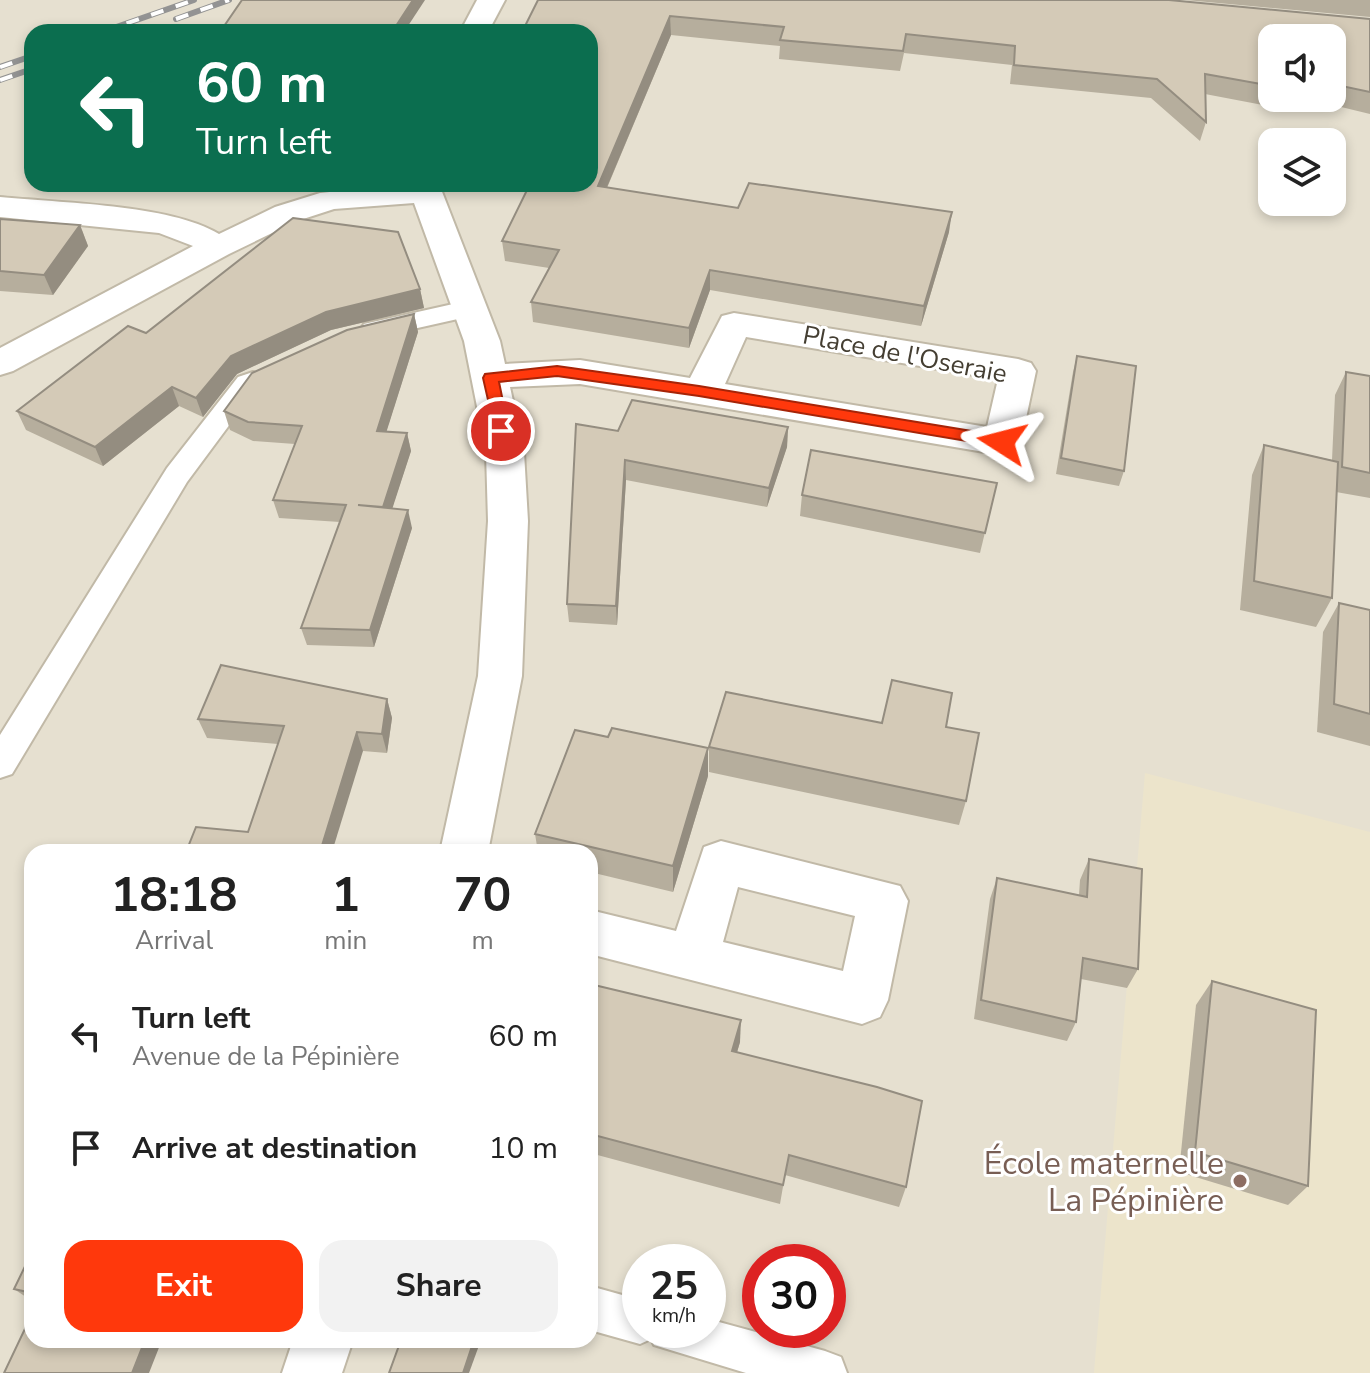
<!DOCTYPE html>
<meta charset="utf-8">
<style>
body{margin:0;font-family:"Nunito Sans",sans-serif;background:#f2f2f2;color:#222;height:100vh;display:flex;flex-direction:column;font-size:30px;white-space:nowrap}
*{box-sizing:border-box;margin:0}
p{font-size:26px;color:#767676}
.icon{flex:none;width:44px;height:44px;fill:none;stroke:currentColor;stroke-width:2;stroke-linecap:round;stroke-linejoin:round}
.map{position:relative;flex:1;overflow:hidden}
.sheet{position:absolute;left:24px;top:844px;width:574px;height:504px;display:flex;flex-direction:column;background:#fff;border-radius:24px;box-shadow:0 4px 12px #0003}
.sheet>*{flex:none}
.banner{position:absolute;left:24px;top:24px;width:574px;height:168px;border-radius:24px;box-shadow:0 4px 12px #0003;background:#0b6e4f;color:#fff;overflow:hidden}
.tools{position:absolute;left:1258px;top:24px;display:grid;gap:16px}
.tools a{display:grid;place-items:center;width:88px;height:88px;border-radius:16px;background:#fff;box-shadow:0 4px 12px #0003;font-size:40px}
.speed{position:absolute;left:622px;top:1244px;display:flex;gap:16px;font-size:40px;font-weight:700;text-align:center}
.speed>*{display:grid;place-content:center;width:104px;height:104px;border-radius:50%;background:#fff;box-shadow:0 4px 12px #0003;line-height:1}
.speed small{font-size:20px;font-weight:400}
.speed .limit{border:12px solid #d22;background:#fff;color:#111}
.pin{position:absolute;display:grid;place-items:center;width:68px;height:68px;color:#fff;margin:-34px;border:4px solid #fff;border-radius:50%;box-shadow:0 2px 8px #0007}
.me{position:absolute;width:88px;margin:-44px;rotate:279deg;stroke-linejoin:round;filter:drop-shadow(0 0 6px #0008)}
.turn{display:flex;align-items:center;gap:28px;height:168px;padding:0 40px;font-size:36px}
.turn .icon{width:104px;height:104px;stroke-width:2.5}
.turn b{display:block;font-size:56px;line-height:68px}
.eta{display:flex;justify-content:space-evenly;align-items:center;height:136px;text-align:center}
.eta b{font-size:48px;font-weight:700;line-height:56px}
.cta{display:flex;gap:16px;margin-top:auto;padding:16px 40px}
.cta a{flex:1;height:92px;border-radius:24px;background:#ff380c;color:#fff;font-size:32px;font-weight:700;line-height:92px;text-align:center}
.cta a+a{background:#f2f2f2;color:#222}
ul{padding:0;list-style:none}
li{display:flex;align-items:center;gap:24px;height:112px;padding:0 40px}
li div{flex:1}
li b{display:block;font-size:30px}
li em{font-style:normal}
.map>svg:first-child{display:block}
.residential{fill:#e6e0d0;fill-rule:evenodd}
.education{fill:#ece4cb}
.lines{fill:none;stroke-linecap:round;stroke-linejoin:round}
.lane-casing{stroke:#c1b9a7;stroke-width:4}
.street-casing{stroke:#c1b9a7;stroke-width:4}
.lane{fill:#fff;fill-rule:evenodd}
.street{fill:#fff;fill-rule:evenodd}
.rail-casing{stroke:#939393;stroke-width:6}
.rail{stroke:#fff;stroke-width:4;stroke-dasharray:13;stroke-linecap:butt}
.wall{fill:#b6ae9d}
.shaded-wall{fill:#948d80}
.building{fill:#d4cab7;stroke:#948d80;stroke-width:2}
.route{fill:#ff380c;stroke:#a62408;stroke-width:2}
.education-dot{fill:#8d6e63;stroke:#fff;stroke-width:3}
.labels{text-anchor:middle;stroke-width:6;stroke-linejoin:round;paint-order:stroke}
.street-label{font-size:26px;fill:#443e32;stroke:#fff}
.near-education-label{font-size:32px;fill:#785e54;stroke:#fff;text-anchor:end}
</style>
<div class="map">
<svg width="1370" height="1373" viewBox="0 0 1370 1373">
<rect width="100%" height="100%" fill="#f2eee2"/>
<path class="residential" d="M 0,0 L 1370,0 L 1370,1373 L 0,1373 ZM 32,32 L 590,32 L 590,184 L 32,184 ZM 1272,38 L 1332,38 L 1332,98 L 1272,98 ZM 1272,142 L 1332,142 L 1332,202 L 1272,202 ZM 32,852 L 590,852 L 590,1340 L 32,1340 ZM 640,1262 L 708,1262 L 708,1330 L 640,1330 ZM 760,1262 L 828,1262 L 828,1330 L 760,1330 Z"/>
<polygon class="education" points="1145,773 1370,832 1370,1373 1094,1373"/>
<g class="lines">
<defs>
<g id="lane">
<polygon points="471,300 480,302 484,308 480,314 373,338 364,336 360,330 364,324"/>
<polygon points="253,372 262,375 266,381 256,389 187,482 12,774 0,778 0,735 167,468 238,377"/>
<polygon points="590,1286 640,1300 640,1330 708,1330 708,1319 825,1351 841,1357 847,1373 746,1373 654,1345 651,1339 640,1344 590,1330"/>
</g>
<g id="street">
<polygon points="477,0 505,0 488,32 460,32"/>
<path d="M 407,184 L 439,184 L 500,341 L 505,364 L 580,360 L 690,378 L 722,316 L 734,313 L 1018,359 L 1031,363 L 1036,371 L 1021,442 L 1015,451 L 1002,455 L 580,384 L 510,387 L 524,452 L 528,521 L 522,676 L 488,852 L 440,852 L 478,676 L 488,521 L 486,452 L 464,341 L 414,203 L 334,209 L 297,221 L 229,254 L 13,371 L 0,375 L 0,348 L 193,246 L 159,233 L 0,217 L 0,197 C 59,203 170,204 219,234 L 275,207 L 320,193 ZM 746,337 L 998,379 L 987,427 L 725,384 Z"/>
<path d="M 721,841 L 900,886 L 908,901 L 888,1000 L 880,1017 L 862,1024 L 590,954 L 590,910 L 676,931 L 704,847 ZM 738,887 L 855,916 L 843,971 L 723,942 Z"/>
<polygon points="293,1340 353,1340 342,1373 282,1373"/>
</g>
</defs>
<use href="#lane" class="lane-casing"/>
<use href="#street" class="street-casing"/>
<use href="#lane" class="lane"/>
<use href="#street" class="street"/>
<defs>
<g id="rail">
<polyline points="176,19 229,0"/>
<polyline points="102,32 194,0"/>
<polyline points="0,67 32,56"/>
<polyline points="0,80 32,69"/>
</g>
</defs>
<use href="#rail" class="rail-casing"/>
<use href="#rail" class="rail"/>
</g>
<g class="wall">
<polygon points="538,0 1370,19 1370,114 1304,98 1332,98 1332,38 1272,38 1272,98 1304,98 1299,112 1205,94 1206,122 1200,141 1151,98 1010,84 1012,65 904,53 900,71 779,59 780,46 671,35 607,188 738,208 949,232 921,326 710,290 689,348 533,322 531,302 549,268 505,261 502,241 590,184"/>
<polygon points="1186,0 1370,0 1370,17"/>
<polygon points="0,219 80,225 88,246 53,295 0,291"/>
<polygon points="420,289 424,308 331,330 237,374 203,417 179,406 103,466 26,430 17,411 146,333"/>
<polygon points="414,314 418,332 386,432 407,433 411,451 392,508 412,528 374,647 307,645 301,628 340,522 279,518 273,500 295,444 253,441 230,430 224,411"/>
<polygon points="1077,356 1124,471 1119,486 1056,474 1073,372"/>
<polygon points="1346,372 1370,376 1370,498 1336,492 1332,598 1316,627 1240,610 1252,475 1264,445 1332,460 1335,395"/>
<polygon points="788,427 787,447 767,507 626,480 617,625 569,622 567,604 618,431"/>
<polygon points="997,483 980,553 800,516 802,495"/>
<polygon points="1339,603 1370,610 1370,746 1317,732 1323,632"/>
<polygon points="387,699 392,718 387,753 363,751 248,832 278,744 207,738 198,719"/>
<polygon points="882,723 946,727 966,801 959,825 709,772 709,747"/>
<polygon points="708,776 673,892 590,872 590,852 538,852 535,834"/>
<polygon points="1089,859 1138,969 1127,988 1081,979 1076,1022 1067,1041 974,1019 990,899 997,878 1079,895 1080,880"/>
<polygon points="1212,981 1308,1186 1288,1205 1179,1172 1196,1005"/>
<polygon points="590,984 740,1042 737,1052 906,1187 899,1207 785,1175 780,1204 590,1153"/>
<polygon points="32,1252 32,1301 14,1289"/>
</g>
<g class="shaded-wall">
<polygon points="413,0 425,0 404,32 392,32"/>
<polygon points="670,16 671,35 599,206 598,186"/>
<polygon points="952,212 949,232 921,326 924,306"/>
<polygon points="80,225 88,246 53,295 44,275"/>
<polygon points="710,270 710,290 689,348 689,328"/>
<polygon points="420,289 424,308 331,330 237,374 203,417 196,398 231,356 326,312"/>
<polygon points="414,314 418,332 381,449 377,431"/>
<polygon points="172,387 179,406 103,466 95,447"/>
<polygon points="788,427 787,447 767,507 769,488"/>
<polygon points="407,433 411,451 387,525 383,507"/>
<polygon points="625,460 626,480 617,625 616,606"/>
<polygon points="408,510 412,528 374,647 370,630"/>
<polygon points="387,699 392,718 387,753 382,734"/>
<polygon points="357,732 363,751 332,852 320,852"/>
<polygon points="708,748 708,776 673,892 673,866"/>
<polygon points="741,1020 740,1042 731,1073 732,1051"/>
<polygon points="145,1340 162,1340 149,1373 132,1373"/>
<polygon points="474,1340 481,1340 469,1373 463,1373"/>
</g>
<g class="building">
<polygon points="242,0 413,0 392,32 220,32"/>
<polygon points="538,0 1169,0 1370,19 1370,92 1332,84 1332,38 1272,38 1272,86 1205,74 1206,122 1157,79 1014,65 1015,46 906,34 903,51 780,40 784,27 670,16 598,186 738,208 749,183 952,212 924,306 710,270 689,328 531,302 559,250 502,241 530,184 590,184 590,32 522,32"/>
<polygon points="293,218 398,232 420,289 326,312 231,356 196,398 172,387 95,447 17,411 128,326 146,333"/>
<polygon points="0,219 80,225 44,275 0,271"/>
<polygon points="414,314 377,431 407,433 383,507 358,505 408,510 370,630 301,628 346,505 273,500 302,426 248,422 224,411 252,373 347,330"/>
<polygon points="1077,356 1136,366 1124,471 1061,458"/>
<polygon points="1346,372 1370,376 1370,473 1342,467"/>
<polygon points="632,400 788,427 769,488 625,460 616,606 567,604 576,424 618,431"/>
<polygon points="1264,445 1338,462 1332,598 1254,581"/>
<polygon points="811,450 997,483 985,533 802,495"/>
<polygon points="1339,603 1370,610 1370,714 1334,704"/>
<polygon points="221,665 387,699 382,734 357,732 320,852 186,852 196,827 248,832 284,726 198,719"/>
<polygon points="892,680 952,693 946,727 979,733 966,801 709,747 726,692 882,723"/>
<polygon points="612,728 708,748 673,866 535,834 575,730 608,737"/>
<polygon points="1089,859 1142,869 1138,969 1083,958 1076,1022 981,1000 997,878 1087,897"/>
<polygon points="1212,981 1316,1010 1308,1186 1195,1152"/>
<polygon points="590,984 741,1020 732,1051 877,1087 922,1101 906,1187 789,1155 783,1185 590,1134"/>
<polygon points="32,1252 32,1293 14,1289"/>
<polygon points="32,1314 32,1340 145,1340 132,1373 4,1373"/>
<polygon points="401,1340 474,1340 463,1373 389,1373"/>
</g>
<polygon class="route" points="557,366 699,386 1002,436 1010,442 1002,447 699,396 557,376 499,382 509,431 501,436 496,435 483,378 485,374"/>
<circle class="education-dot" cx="1240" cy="1181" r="8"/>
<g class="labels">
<g class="street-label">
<text transform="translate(905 354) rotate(11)" y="9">Place de l'Oseraie</text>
</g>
<g class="near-education-label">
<text x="1224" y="1174">École maternelle<tspan x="1224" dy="37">La Pépinière</tspan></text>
</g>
</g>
</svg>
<div class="tools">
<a><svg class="icon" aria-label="sound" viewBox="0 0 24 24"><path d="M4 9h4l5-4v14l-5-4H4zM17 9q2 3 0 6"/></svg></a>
<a><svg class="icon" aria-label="layers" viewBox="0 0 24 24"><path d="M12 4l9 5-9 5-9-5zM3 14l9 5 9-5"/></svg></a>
</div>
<div class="speed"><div>25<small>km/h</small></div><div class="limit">30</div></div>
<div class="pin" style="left:501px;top:431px;background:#d93025"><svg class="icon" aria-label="arrive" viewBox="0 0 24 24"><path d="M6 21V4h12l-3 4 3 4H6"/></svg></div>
<svg class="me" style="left:1002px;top:442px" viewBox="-20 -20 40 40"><path d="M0-17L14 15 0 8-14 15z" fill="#ff380c" stroke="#fff" stroke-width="4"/></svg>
<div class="banner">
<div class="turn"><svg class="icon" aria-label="left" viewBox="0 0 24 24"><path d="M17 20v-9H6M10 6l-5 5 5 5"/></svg><div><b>60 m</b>Turn left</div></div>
</div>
<section class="sheet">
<div class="eta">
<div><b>18:18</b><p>Arrival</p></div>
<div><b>1</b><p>min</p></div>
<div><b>70</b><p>m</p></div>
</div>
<ul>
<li><svg class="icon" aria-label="left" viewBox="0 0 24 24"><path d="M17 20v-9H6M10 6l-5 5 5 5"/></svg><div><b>Turn left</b><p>Avenue de la Pépinière</p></div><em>60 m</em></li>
<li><svg class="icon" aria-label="arrive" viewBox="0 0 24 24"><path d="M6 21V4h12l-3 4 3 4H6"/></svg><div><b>Arrive at destination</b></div><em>10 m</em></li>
</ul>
<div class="cta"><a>Exit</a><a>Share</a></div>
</section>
</div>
